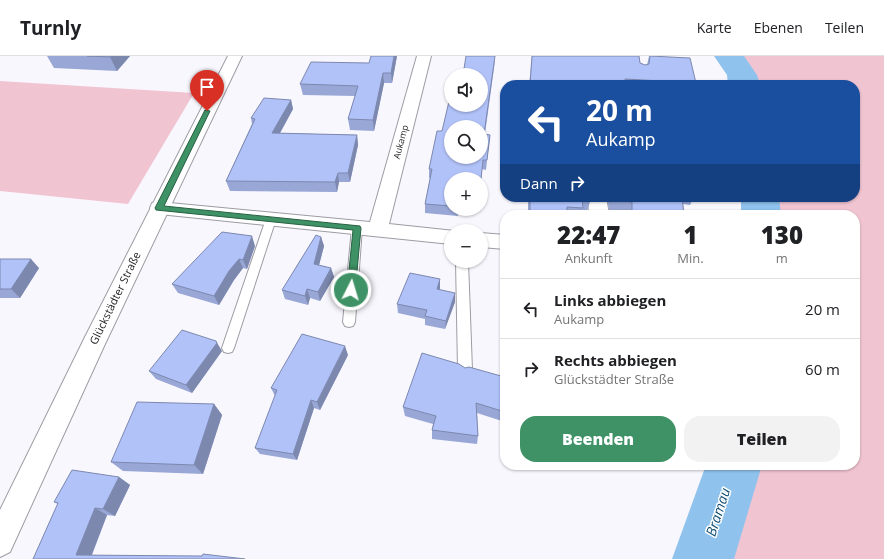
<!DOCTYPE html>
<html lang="de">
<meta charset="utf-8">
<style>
body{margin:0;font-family:"Open Sans",sans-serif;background:#f2f2f2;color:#202124;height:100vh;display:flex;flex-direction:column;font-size:15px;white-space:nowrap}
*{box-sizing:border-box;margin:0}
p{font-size:13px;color:#757577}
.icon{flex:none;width:22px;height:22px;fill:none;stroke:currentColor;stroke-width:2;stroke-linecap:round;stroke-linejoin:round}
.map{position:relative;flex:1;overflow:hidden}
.side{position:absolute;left:500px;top:154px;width:360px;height:260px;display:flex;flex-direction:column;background:#fff;border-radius:16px;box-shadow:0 1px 3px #0004}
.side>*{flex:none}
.guide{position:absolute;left:500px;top:24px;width:360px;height:122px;border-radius:16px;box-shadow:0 1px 3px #0004;background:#1a4fa0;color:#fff;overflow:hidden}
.buttons{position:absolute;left:444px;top:12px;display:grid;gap:8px}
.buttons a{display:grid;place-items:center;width:44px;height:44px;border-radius:50%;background:#fff;box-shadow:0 1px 3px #0004;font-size:20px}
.pin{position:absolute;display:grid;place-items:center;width:34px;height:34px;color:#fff;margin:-41px -17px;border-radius:50% 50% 50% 0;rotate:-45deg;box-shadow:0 0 4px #0007}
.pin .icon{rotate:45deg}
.me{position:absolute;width:44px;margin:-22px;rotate:5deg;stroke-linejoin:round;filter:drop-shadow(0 0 3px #0008)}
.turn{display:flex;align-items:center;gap:14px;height:84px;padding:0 20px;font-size:18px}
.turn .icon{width:52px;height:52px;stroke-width:2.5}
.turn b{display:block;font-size:28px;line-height:34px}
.then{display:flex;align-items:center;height:38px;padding:0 20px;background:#0003;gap:8px;font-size:15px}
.eta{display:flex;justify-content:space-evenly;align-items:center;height:68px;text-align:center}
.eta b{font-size:24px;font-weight:800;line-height:28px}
.primary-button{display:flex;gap:8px;margin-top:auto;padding:8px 20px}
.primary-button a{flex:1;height:46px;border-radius:16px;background:#3e9265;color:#fff;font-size:16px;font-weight:800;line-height:46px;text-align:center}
.primary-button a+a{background:#f2f2f2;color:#202124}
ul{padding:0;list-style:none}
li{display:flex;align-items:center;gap:12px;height:60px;padding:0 20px;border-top:1px solid #e0e0e0}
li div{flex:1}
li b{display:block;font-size:15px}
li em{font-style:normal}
header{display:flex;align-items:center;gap:24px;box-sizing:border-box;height:56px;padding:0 20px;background:#fff;border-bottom:1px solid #e0e0e0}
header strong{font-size:19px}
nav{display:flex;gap:22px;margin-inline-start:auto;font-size:14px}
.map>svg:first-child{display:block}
.green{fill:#f1c4d2}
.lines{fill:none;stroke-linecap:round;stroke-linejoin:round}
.river{fill:#8fc3ed;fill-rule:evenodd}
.service-casing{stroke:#9e9ca3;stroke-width:2}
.minor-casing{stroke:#9e9ca3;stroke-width:2}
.tertiary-casing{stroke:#9e9ca3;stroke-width:2}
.service{fill:#fff;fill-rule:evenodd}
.minor{fill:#fff;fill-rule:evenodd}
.tertiary{fill:#fff;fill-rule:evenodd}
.wall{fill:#98a7d6}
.shaded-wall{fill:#7c88ae}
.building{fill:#b1c2f9;stroke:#7c88ae;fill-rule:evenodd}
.route{fill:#3e9265;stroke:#285f42}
.labels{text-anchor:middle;stroke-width:3;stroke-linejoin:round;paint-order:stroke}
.far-street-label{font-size:9px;fill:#242326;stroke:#fff}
.street-label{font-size:11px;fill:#242326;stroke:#fff}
.near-water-label{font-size:14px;font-style:italic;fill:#114e75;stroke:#fff}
</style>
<header>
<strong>Turnly</strong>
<nav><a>Karte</a><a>Ebenen</a><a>Teilen</a></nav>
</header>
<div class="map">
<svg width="884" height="503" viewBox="0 0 884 503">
<rect width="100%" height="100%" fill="#f9f7fe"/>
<g class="green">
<polygon points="732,0 884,0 884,503 716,503 746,409 855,409 855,159 770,159 768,141 855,141 855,29 748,29 746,19"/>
<polygon points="0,25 194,37 128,148 0,135"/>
</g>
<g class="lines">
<g class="river">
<polygon points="714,0 744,0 757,19 760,29 728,29 727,19"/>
<polygon points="741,141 779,141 781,159 741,159"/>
<polygon points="706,409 762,409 734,503 672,503"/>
</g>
<defs>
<g id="service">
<polygon points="271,159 275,160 276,163 234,292 232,296 228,297 224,296 222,292 266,163 267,160"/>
<polygon points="357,168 361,169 362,172 355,266 353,270 349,271 345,270 343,266 352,172 353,169"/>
<polygon points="456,205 468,205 472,314 470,318 465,320 460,318 458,314"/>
</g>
<g id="minor">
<polygon points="417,0 431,0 389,168 455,175 451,175 451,188 159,158 152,157 150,152 152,147 159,146 370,166"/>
<polygon points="588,141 606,141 609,159 589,159"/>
<polygon points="481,177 505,179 505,193 481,191"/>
</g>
<polygon id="tertiary" points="228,0 242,0 105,288 10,496 0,501 0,454 85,281"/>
</defs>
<use href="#service" class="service-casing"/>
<use href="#minor" class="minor-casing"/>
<use href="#tertiary" class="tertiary-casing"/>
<use href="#service" class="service"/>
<use href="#minor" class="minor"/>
<use href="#tertiary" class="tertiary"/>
</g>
<g class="wall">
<polygon points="47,0 130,0 117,15 54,12"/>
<polygon points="397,0 392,27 384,27 374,75 350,74 348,63 355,40 303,39 300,28 369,7"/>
<polygon points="532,0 639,0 640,7 645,9 647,9 649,0 696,27 695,29 529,29"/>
<polygon points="495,5 485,78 490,79 486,114 482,113 481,125 481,123 451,123 451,153 478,153 477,156 459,155 458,160 425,157 425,148 430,122 429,122 429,113 442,75"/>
<polygon points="291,44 293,53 280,77 357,79 358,89 350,126 339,126 337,136 230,135 226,125 252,68 251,62"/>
<polygon points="528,141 591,141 591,143 587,155 582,155 581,159 528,159"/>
<polygon points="606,141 694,141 690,149 683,148 684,159 627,159 627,158 610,157"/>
<polygon points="321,181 324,190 319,209 331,212 334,221 320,245 310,242 308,249 285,243 282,234"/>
<polygon points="255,190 247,213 243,212 234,224 219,249 178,237 172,228"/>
<polygon points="0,203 39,212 20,242 0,242"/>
<polygon points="440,232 440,234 455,246 445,273 425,269 425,263 398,257 397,248"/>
<polygon points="222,295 192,337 156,323 149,315"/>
<polygon points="348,299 320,354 314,352 297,404 260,398 255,392 275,340 271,332"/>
<polygon points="505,305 505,366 477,357 478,380 477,388 432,383 432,374 433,368 405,360 403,351 465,312 501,320"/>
<polygon points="214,348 222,359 203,418 123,415 111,406"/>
<polygon points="119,421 130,429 115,460 107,459 92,499 245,503 33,503 58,448 54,446"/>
</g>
<g class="shaded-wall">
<polygon points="111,0 130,0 117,15 110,1"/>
<polygon points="394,0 397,0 392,27 391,17"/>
<polygon points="383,17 384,27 374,75 373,64"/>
<polygon points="291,44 293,53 275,86 272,77"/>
<polygon points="357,79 358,89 350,126 348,117"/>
<polygon points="338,117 339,126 337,136 335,126"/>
<polygon points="252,180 255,190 247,213 243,204"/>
<polygon points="321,181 324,190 317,217 314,208"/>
<polygon points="31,203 39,212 20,242 11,233"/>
<polygon points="239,203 243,212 234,224 219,249 214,240 229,215"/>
<polygon points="331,212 334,221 320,245 318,236"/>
<polygon points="440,223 440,232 437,242 437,233"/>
<polygon points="307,233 310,242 308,249 305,240"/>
<polygon points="455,237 455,246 445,273 446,265"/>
<polygon points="216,285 222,295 192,337 186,329"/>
<polygon points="345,290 348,299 320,354 317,346"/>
<polygon points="311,344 314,352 297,404 293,398"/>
<polygon points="214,348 222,359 203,418 194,409"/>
<polygon points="119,421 130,429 115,460 103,453"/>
<polygon points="95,452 107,459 90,503 76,499"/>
</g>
<g class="building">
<polygon points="87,0 111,0 110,1"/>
<polygon points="371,0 394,0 391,17 383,17 373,64 348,63 358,30 300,28 311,6 369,7"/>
<path d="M 466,0 L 495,0 L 484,78 L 490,79 L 487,104 L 483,104 L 481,123 L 451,123 L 451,150 L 425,148 L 432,113 L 429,113 L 437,75 L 442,75 L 451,37 L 451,49 L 481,49 L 481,19 L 463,19 ZM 451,71 L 481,71 L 481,101 L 451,101 Z"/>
<polygon points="532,0 639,0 640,7 645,9 649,8 650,0 690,2 696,27 625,23 627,29 530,29"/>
<polygon points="264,42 291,44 272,77 357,79 348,117 338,117 335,126 226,125 255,63 251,62"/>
<polygon points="530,141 591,141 591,143 582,142 583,152 567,151 567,158 530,155"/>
<polygon points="614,141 682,141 684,159 632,159 632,146 614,144"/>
<polygon points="222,176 252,180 243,204 239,203 229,215 214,240 172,228"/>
<polygon points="316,179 321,181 314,208 331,212 318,236 307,233 305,240 282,234"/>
<polygon points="0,203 31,203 11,233 0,233"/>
<polygon points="410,217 440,223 437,233 455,237 446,265 425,260 427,254 397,248"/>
<polygon points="182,274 216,285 217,287 186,329 149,315"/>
<polygon points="302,278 345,290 317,346 311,344 293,398 255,392 277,334 271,332"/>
<polygon points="422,297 459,308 465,312 469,311 501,320 505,305 505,356 476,347 478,380 432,374 436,360 403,351"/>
<polygon points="137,346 214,348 194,409 111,406"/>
<polygon points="72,414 119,421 103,453 95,452 76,499 202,500 203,498 245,503 33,503 58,447 54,446"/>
</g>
<polygon class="route" points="205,54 210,55 164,150 360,170 361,172 355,237 351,238 347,234 353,174 156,154 155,152"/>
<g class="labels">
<g class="far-street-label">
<text transform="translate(401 86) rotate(-75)" y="3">Aukamp</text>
</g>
<g class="street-label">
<text transform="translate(115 242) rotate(-64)" y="4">Glückstädter Straße</text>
</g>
<g class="near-water-label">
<text transform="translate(718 456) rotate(-72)" y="5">Bramau</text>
</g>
</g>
</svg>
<div class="buttons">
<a><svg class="icon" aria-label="sound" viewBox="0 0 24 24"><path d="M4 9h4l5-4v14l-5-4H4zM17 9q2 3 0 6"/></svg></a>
<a><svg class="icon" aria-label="search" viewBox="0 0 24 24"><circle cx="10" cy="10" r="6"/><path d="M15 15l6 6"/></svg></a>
<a>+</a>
<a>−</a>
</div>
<div class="pin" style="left:207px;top:55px;background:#d93025"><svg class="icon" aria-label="arrive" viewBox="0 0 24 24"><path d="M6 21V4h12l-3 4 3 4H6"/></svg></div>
<svg class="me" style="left:351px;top:234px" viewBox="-20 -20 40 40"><circle r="17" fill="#3e9265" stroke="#fff" stroke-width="3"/><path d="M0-11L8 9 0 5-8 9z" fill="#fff"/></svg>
<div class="guide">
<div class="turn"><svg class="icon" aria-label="left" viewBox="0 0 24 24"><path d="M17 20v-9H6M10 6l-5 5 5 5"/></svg><div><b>20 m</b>Aukamp</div></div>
<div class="then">Dann<svg class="icon" aria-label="right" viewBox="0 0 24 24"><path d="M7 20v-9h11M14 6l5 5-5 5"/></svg></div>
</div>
<section class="side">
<div class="eta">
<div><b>22:47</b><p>Ankunft</p></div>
<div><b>1</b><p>Min.</p></div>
<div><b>130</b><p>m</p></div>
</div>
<ul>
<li><svg class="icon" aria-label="left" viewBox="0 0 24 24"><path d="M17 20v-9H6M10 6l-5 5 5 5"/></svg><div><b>Links abbiegen</b><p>Aukamp</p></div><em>20 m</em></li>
<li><svg class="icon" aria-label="right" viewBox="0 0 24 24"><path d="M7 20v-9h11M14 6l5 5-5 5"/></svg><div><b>Rechts abbiegen</b><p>Glückstädter Straße</p></div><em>60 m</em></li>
</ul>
<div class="primary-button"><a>Beenden</a><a>Teilen</a></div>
</section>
</div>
